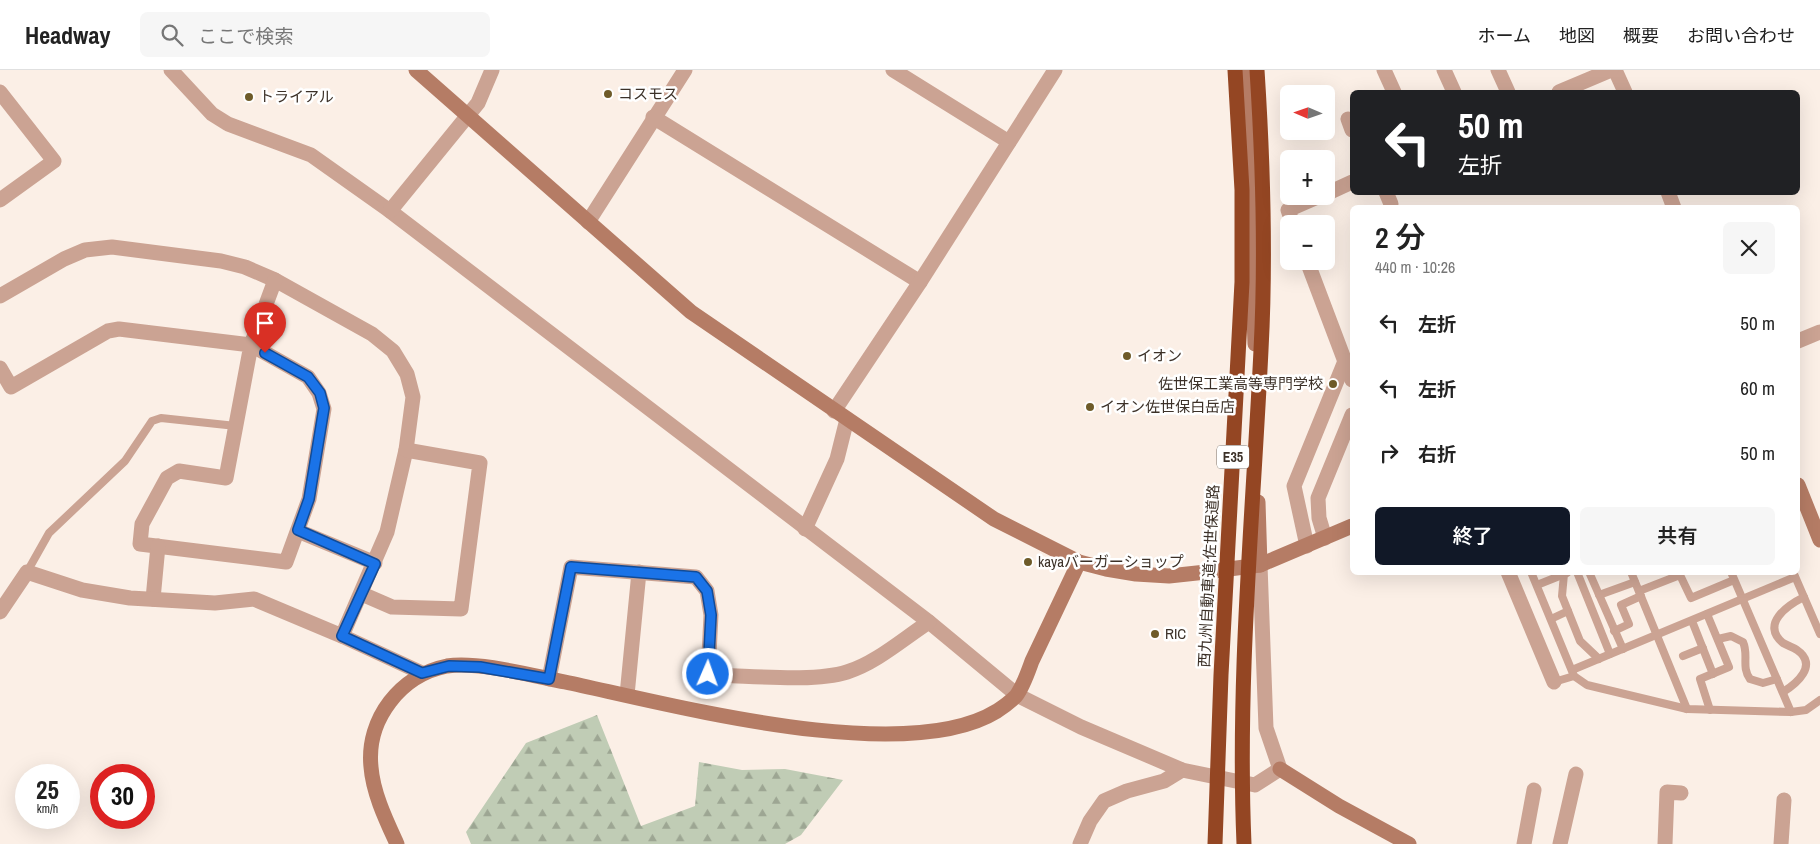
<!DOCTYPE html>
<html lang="ja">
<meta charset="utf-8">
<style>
body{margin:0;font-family:"Archivo Narrow","Noto Sans JP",sans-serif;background:#f6f6f6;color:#222;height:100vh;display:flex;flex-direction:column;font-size:19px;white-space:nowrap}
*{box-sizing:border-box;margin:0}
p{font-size:16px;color:#767676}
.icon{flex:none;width:28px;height:28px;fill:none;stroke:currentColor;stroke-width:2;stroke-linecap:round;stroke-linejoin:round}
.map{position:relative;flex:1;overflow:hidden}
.drawer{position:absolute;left:1350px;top:135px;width:450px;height:370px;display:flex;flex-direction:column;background:#fff;border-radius:8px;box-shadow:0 5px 20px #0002}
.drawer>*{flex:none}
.guide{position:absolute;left:1350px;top:20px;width:450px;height:105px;border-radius:8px;box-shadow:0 5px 20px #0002;background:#202124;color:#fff;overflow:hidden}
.needle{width:32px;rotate:272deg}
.fabs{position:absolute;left:1280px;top:15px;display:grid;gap:10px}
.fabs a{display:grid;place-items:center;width:55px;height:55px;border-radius:8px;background:#fff;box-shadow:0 5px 20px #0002;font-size:25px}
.speed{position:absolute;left:15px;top:694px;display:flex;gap:10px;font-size:25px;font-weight:700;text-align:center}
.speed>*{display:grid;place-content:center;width:65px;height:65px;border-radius:50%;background:#fff;box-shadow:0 5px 20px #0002;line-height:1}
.speed small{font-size:12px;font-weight:400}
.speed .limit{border:8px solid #d22;background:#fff;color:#111}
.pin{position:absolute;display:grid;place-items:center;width:42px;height:42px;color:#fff;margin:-51px -21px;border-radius:50% 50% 50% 0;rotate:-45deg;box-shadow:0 0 5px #0007}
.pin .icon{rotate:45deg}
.me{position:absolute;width:55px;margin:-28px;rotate:2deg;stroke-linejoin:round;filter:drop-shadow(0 0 4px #0008)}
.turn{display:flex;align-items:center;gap:18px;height:105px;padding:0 25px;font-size:22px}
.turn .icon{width:65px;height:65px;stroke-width:2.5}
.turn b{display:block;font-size:35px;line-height:42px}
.round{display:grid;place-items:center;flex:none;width:52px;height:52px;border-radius:8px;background:#f6f6f6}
.head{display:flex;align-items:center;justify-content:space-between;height:85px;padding:0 25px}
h1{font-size:30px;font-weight:600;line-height:38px}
.cta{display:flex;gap:10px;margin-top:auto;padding:10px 25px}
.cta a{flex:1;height:58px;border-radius:8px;background:#111827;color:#fff;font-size:20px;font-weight:600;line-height:58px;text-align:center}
.cta a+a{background:#f6f6f6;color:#222}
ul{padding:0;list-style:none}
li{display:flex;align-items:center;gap:15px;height:65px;padding:0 25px}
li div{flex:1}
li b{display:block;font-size:19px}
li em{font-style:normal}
header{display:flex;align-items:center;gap:30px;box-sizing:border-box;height:70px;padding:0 25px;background:#fff;border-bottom:1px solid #e0e0e0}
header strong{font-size:24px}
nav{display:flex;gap:28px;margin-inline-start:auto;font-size:18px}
.search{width:350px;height:45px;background:#f6f6f6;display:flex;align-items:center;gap:12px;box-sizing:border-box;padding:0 18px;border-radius:8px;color:#767676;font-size:19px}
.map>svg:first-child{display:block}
.forest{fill:url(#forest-firs)}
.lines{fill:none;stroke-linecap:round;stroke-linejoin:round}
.lane{stroke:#cba393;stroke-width:8}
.street{stroke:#cba393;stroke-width:15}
.secondary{stroke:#b57c65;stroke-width:15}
.highway-bridge{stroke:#944623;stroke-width:15}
.route-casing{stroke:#114b97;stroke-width:12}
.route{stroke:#1a73e8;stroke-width:9}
.poi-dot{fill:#6e5b29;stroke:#fff;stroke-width:2}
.labels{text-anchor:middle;stroke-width:5;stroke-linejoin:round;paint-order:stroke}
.shield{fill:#fff;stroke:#766f68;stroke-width:1}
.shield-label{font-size:14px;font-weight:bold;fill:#3c3128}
.poi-label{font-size:15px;fill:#3c3128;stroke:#fff;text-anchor:start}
.street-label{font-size:15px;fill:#3c3128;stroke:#fff}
</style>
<header>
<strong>Headway</strong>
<div class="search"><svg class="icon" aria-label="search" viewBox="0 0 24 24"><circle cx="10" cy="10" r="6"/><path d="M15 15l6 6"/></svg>ここで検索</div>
<nav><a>ホーム</a><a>地図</a><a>概要</a><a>お問い合わせ</a></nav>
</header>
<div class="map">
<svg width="1820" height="774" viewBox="0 0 1820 774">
<defs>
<pattern id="forest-firs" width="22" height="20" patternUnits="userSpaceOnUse" patternTransform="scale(1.25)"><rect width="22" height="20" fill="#c0ccb5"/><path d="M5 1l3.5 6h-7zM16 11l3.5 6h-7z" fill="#9da693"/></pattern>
</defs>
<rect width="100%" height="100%" fill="#fbefe6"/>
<polygon class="forest" points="597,645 641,756 695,736 699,692 742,700 785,699 843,710 801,765 785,774 471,774 466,762 526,673"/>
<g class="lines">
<g class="lane">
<polyline points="27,502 49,463 125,391 152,351 161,348 236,356"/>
<polyline points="1531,502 1574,606 1587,615 1687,639 1791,642 1806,640 1820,630"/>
<polyline points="1577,502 1610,584"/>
<polyline points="1589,502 1623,579"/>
<polyline points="1631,502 1687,639"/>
<polyline points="1731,502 1791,642"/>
<polyline points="1564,504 1562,526 1580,571 1599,589"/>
<polyline points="1794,504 1820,564"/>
<polyline points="1537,515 1567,503"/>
<polyline points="1639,521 1680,505 1691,528 1734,510"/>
<polyline points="1599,525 1635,512"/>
<polyline points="1707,544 1729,597 1700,609 1710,640"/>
<polyline points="1551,549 1568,541"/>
<polyline points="1692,551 1713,604"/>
<polyline points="1614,561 1629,554 1621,535 1641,526"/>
<path d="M 1718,569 L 1731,566 L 1743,572 C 1749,585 1741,597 1750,609 L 1763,613 L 1777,609"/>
<polyline points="1683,586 1703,578"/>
<polyline points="1572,600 1795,507"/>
<polyline points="1554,612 1574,606"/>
<path d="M 1783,622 C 1796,614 1819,595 1797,580 C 1793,577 1788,576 1783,573 C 1760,554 1788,535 1804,527"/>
</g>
<g class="street">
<polyline points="171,0 212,44 228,54 311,85 390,141 929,552 1017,625 1081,657 1182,700 1255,715 1280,699 1266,658 1260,495"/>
<polyline points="893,0 1009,72"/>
<polyline points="1384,0 1394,22"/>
<polyline points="1444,0 1454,22"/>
<polyline points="1498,0 1508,22"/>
<polyline points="1615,0 1625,22"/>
<polyline points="0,22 54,91 0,130"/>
<polyline points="1559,22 1611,0"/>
<polyline points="653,47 920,212"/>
<polyline points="1348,49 1352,60"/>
<polyline points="1386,122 1391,134"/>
<polyline points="1668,122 1674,138"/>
<polyline points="1326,124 1352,112"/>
<polyline points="390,141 478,33 492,0"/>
<polyline points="588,152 685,0"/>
<polyline points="1293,154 1288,140 1320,126"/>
<polyline points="1307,191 1352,310"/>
<polyline points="0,226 64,189 85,180 112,177 221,191 245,197 275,210 372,264 393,281 407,304 413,327 406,380 387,462 342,566"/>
<polyline points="1798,271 1820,262"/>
<polyline points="0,298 11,317 108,261 119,259 251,275 308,307 319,323 324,339 309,429 286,492 140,474 142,454 167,408 179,401 226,408 251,275 275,210"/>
<polyline points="834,341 920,212 1055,0"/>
<polyline points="805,459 837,389 847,349"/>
<polyline points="298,461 375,493"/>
<polyline points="1325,468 1319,448 1318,428 1352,345"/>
<polyline points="1307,476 1294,416 1345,291"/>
<polyline points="1508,502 1554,612"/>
<polyline points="362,524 392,537 461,539 480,393 406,380"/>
<polyline points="153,529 158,476"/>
<polyline points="0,542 27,502 82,520 130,528 215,533 254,529 342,566 422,603"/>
<path d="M 549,609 L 571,497 L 696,507 L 707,521 L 711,545 L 708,605 C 745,605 813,613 847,602 C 876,593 903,569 929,552"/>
<polyline points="627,625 639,502"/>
<polyline points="1080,774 1090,751 1104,731 1127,721 1164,711 1182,700"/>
<polyline points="1524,774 1534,720"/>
<polyline points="1560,774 1576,704"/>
<polyline points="1665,774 1667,722 1681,723"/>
<polyline points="1781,774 1784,730"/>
</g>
<g class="secondary">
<polyline points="416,0 691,242 994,449 1079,492 1106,499 1136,504 1169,506 1206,502 1260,495 1352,456"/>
<polyline points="1244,0 1255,274"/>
<polyline points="1798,415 1820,470"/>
<polyline points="1258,432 1260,495"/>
<polyline points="1280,699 1339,736 1409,774"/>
<path d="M 397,774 C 386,750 373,723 371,697 C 366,649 401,605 447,596 C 478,591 534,606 565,612 C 669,634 905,698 997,641 C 1003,637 1011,631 1016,626 C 1023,617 1028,602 1032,591 C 1048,558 1063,525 1079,492"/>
</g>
<g class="highway-bridge">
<polyline points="1215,774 1221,605 1242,212 1242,120 1235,0"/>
<path d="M 1244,774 C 1237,609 1253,445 1261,280 C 1266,187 1263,93 1257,0"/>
</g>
</g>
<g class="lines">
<defs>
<polyline id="route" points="265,283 308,307 320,323 324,338 309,429 298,460 375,494 342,566 422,603 449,596 480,597 549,609 571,497 696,507 707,521 711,545 708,604"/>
</defs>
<use href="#route" class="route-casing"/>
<use href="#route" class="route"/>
</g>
<g class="poi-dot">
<circle cx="608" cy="24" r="5"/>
<circle cx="249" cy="27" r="5"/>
<circle cx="1127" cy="286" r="5"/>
<circle cx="1333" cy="314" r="5"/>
<circle cx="1090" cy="337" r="5"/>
<circle cx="1028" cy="492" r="5"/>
<circle cx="1155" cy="564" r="5"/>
</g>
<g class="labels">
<rect class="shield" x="1217" y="375.5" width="32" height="23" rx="4"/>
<g class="shield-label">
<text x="1233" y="392">E35</text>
</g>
<g class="poi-label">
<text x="618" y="29">コスモス</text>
<text x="259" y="32">トライアル</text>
<text x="1137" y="291">イオン</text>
<text x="1323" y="319" text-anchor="end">佐世保工業高等専門学校</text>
<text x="1100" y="342">イオン佐世保白岳店</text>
<text x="1038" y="497">kayaバーガーショップ</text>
<text x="1165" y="569">RIC</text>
</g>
<g class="street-label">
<text transform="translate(1209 506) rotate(-87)" y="5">西九州自動車道;佐世保道路</text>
</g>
</g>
</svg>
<div class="fabs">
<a><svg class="needle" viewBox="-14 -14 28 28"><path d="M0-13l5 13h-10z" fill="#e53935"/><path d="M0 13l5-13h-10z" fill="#767676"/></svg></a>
<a>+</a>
<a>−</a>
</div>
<div class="speed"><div>25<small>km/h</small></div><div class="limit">30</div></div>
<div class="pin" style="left:265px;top:283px;background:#d93025"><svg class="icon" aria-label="arrive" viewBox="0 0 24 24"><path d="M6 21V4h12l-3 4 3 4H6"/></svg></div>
<svg class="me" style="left:708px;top:604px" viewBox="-20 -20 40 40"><circle r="17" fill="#1a73e8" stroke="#fff" stroke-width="3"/><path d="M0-11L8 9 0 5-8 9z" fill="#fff"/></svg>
<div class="guide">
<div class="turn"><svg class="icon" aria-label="left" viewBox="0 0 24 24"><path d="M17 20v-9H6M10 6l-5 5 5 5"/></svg><div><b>50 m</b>左折</div></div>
</div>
<section class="drawer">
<div class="head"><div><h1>2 分</h1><p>440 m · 10:26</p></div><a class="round"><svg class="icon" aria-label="close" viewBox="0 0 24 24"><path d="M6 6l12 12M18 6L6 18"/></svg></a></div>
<ul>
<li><svg class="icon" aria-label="left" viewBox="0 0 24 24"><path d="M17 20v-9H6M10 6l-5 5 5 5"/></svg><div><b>左折</b></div><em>50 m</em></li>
<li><svg class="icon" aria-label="left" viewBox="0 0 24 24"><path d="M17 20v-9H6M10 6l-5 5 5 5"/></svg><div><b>左折</b></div><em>60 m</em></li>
<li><svg class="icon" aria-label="right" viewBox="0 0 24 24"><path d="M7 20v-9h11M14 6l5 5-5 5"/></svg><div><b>右折</b></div><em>50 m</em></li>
</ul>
<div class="cta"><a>終了</a><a>共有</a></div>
</section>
</div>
